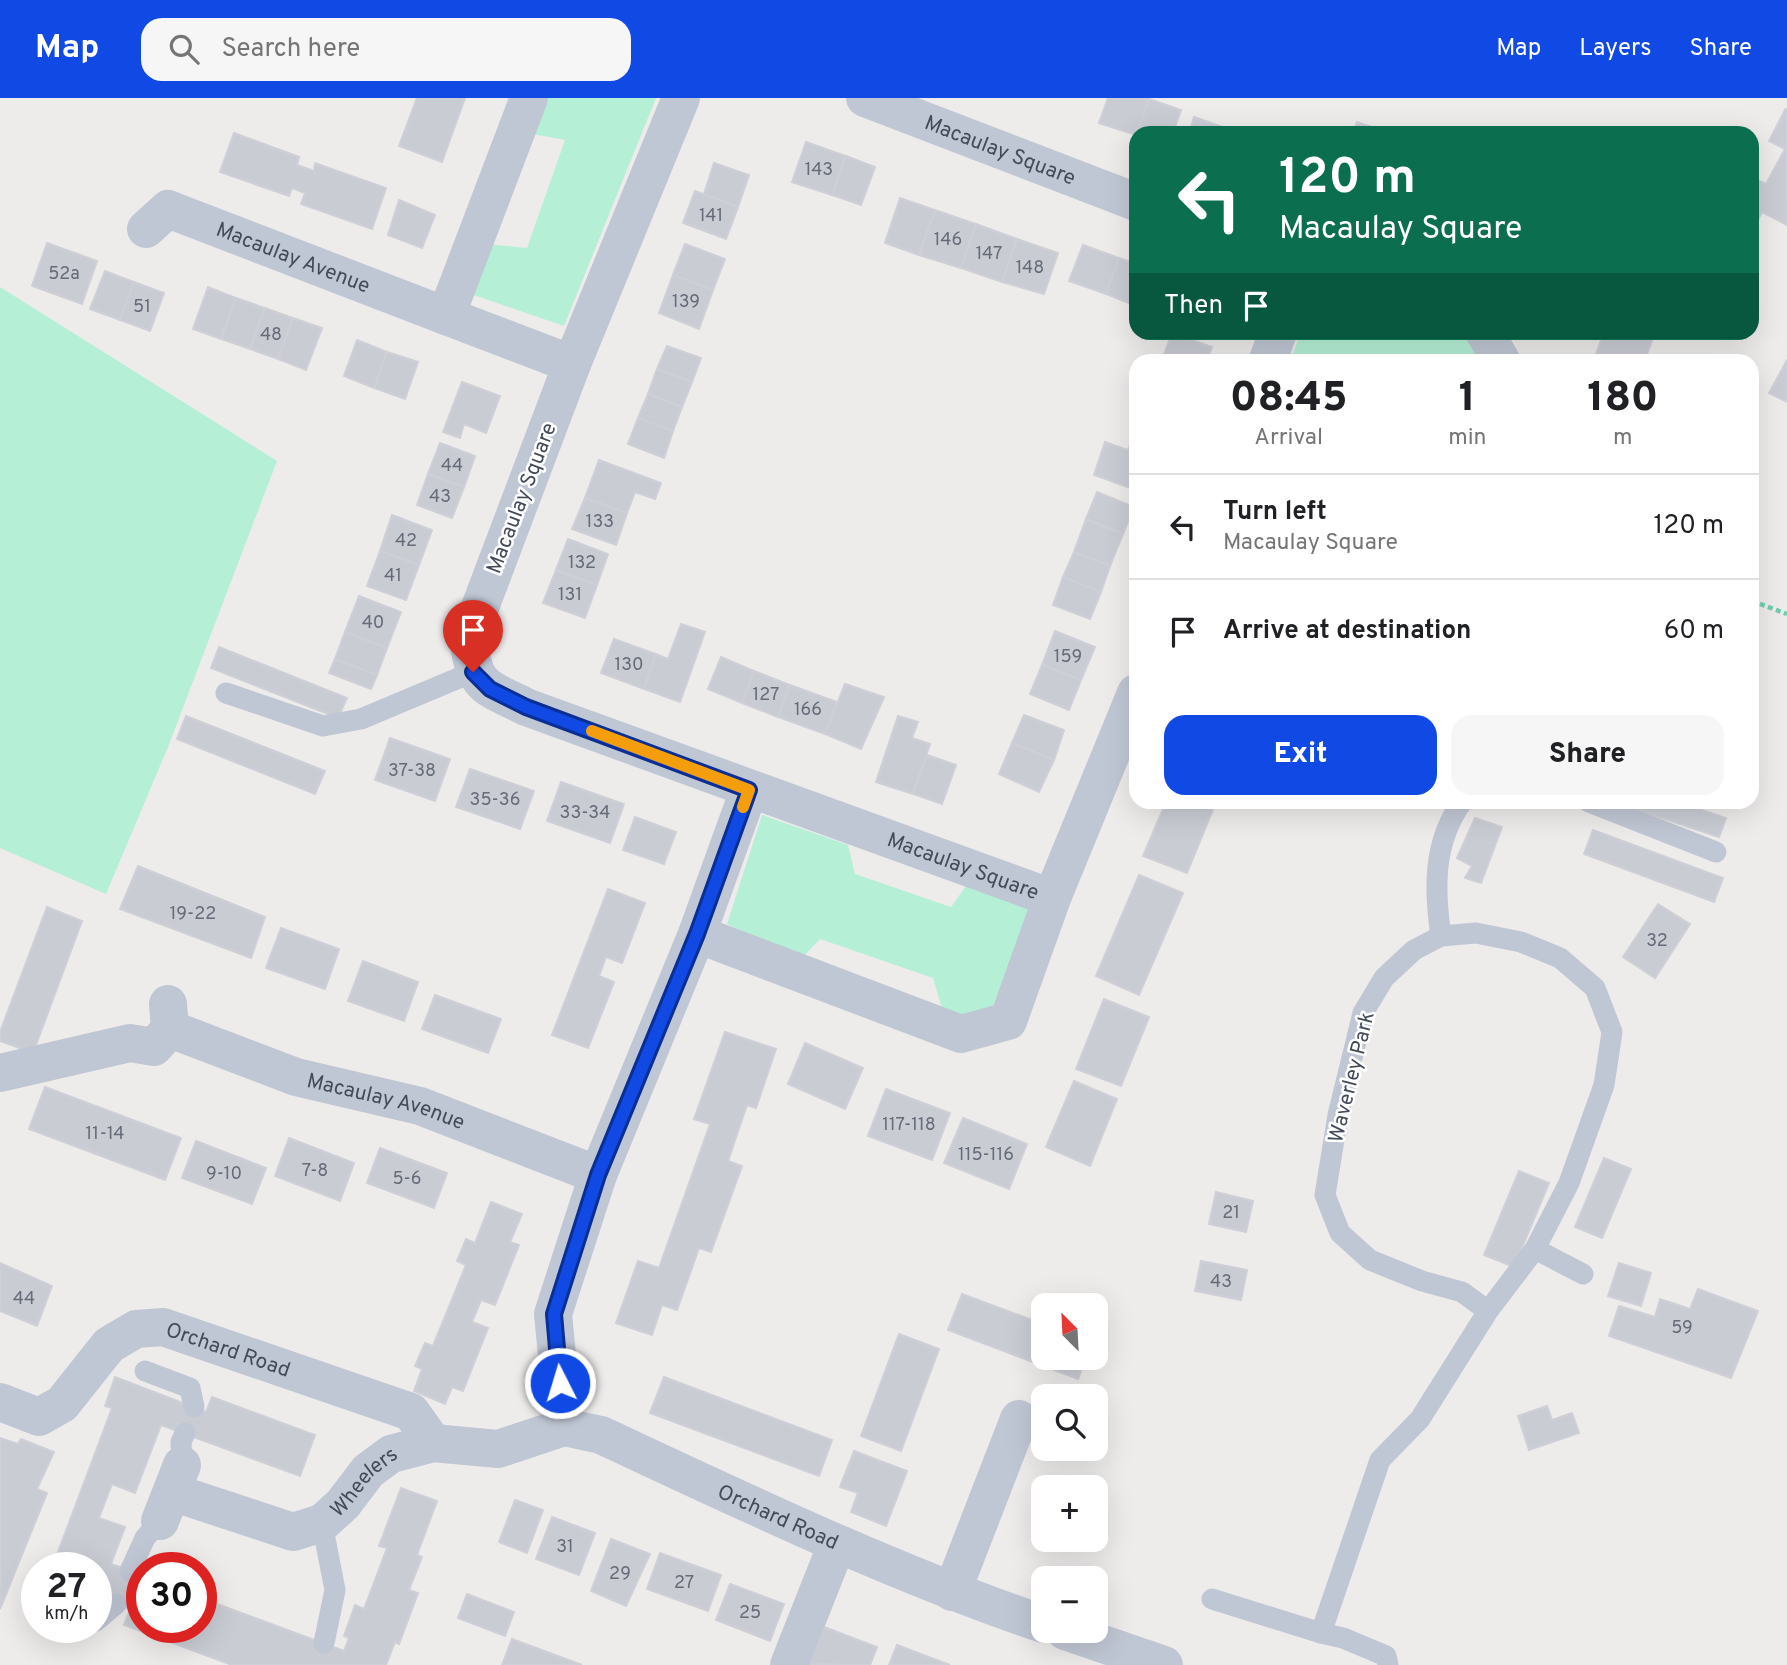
<!DOCTYPE html>
<meta charset="utf-8">
<style>
body{margin:0;font-family:Overpass,sans-serif;background:#f6f6f6;color:#202124;height:100vh;display:flex;flex-direction:column;font-size:26px;white-space:nowrap}
*{box-sizing:border-box;margin:0}
p{font-size:23px;color:#757577}
.icon{flex:none;width:38px;height:38px;fill:none;stroke:currentColor;stroke-width:2;stroke-linecap:round;stroke-linejoin:round}
.map{position:relative;flex:1;overflow:hidden}
.side{position:absolute;left:1129px;top:256px;width:630px;height:455px;display:flex;flex-direction:column;background:#fff;border-radius:21px;box-shadow:0 7px 28px #0002}
.side>*{flex:none}
.hud{position:absolute;left:1129px;top:28px;width:630px;height:214px;border-radius:21px;box-shadow:0 7px 28px #0002;background:#0b6e4f;color:#fff;overflow:hidden}
.needle{width:46px;rotate:336deg}
.controls{position:absolute;left:1031px;top:1195px;display:grid;gap:14px}
.controls a{display:grid;place-items:center;width:77px;height:77px;border-radius:14px;background:#fff;box-shadow:0 7px 28px #0002;font-size:35px}
.speed{position:absolute;left:21px;top:1454px;display:flex;gap:14px;font-size:35px;font-weight:700;text-align:center}
.speed>*{display:grid;place-content:center;width:91px;height:91px;border-radius:50%;background:#fff;box-shadow:0 7px 28px #0002;line-height:1}
.speed small{font-size:18px;font-weight:400}
.speed .limit{border:10px solid #d22;background:#fff;color:#111}
.pin{position:absolute;display:grid;place-items:center;width:60px;height:60px;color:#fff;margin:-72px -30px;border-radius:50% 50% 50% 0;rotate:-45deg;box-shadow:0 0 7px #0007}
.pin .icon{rotate:45deg}
.me{position:absolute;width:77px;margin:-38px;rotate:355deg;stroke-linejoin:round;filter:drop-shadow(0 0 5px #0008)}
.turn{display:flex;align-items:center;gap:24px;height:147px;padding:0 35px;font-size:32px}
.turn .icon{width:91px;height:91px;stroke-width:2.5}
.turn b{display:block;font-size:49px;line-height:60px}
.then{display:flex;align-items:center;height:66px;padding:0 35px;background:#0003;gap:14px;font-size:26px}
.eta{display:flex;justify-content:space-evenly;align-items:center;height:119px;text-align:center}
.eta b{font-size:42px;font-weight:800;line-height:49px}
.cta{display:flex;gap:14px;margin-top:auto;padding:14px 35px}
.cta a{flex:1;height:80px;border-radius:21px;background:#1049e3;color:#fff;font-size:28px;font-weight:800;line-height:80px;text-align:center}
.cta a+a{background:#f6f6f6;color:#202124}
ul{padding:0;list-style:none}
li{display:flex;align-items:center;gap:21px;height:105px;padding:0 35px;border-top:2px solid #e0e0e0}
li div{flex:1}
li b{display:block;font-size:26px}
li em{font-style:normal}
header{display:flex;align-items:center;gap:42px;box-sizing:border-box;height:98px;padding:0 35px;background:#1049e3;color:#fff}
header strong{font-size:33px}
nav{display:flex;gap:38px;margin-inline-start:auto;font-size:24px}
.search{width:490px;height:63px;background:#f6f6f6;display:flex;align-items:center;gap:18px;box-sizing:border-box;padding:0 24px;border-radius:21px;color:#757577;font-size:26px}
.map>svg:first-child{display:block}
.green{fill:#b5f0d6}
.building{fill:#caccd4;stroke:#cfd0d7;stroke-width:2}
.lines{fill:none;stroke-linecap:round;stroke-linejoin:round}
.path{stroke:#6ccfaf;stroke-width:4.5;stroke-dasharray:5 3.5;stroke-linecap:butt}
.service{stroke:#c0c7d4;stroke-width:21}
.minor{stroke:#c0c7d4;stroke-width:38}
.route-casing{stroke:#0a2f94;stroke-width:18}
.route{stroke:#1049e3;stroke-width:12}
.slow{stroke:#f59e0b;stroke-width:12}
.labels{text-anchor:middle;stroke-width:5;stroke-linejoin:round;paint-order:stroke}
.number-label{font-size:18px;fill:#656b78}
.street-label{font-size:21px;fill:#434b59;stroke:#fff}
</style>
<header>
<strong>Map</strong>
<div class="search"><svg class="icon" aria-label="search" viewBox="0 0 24 24"><circle cx="10" cy="10" r="6"/><path d="M15 15l6 6"/></svg>Search here</div>
<nav><a>Map</a><a>Layers</a><a>Share</a></nav>
</header>
<div class="map">
<svg width="1787" height="1567" viewBox="0 0 1787 1567">
<rect width="100%" height="100%" fill="#eeebeb"/>
<g class="green">
<polygon points="542,0 656,0 564,228 471,196 487,146 527,150 565,42 527,35"/>
<polygon points="0,189 277,363 168,649 106,796 0,750"/>
<polygon points="1301,234 1453,235 1478,245 1484,262 1291,262"/>
<polygon points="762,717 848,747 855,776 951,809 966,788 1035,813 991,912 957,918 942,910 933,880 820,841 801,861 727,826"/>
</g>
<g class="building">
<polygon points="417,0 465,0 442,64 399,48"/>
<polygon points="1108,0 1149,1 1136,37 1099,25"/>
<polygon points="1149,1 1181,12 1173,35 1137,35"/>
<polygon points="1786,10 1787,127 1762,114 1752,134 1752,79 1766,86 1785,51 1769,43"/>
<polygon points="1194,19 1228,31 1227,35 1189,35"/>
<polygon points="1357,24 1386,34 1386,35 1353,35"/>
<polygon points="234,35 299,59 297,67 314,73 315,65 386,90 372,131 301,106 305,95 292,90 289,98 220,74"/>
<polygon points="806,44 846,58 832,97 792,84"/>
<polygon points="846,58 875,69 861,107 832,97"/>
<polygon points="714,65 749,77 738,109 704,96"/>
<polygon points="695,93 738,109 726,141 683,125"/>
<polygon points="900,100 935,112 919,157 885,145"/>
<polygon points="399,102 435,117 422,150 388,137"/>
<polygon points="935,112 976,126 961,170 919,157"/>
<polygon points="976,126 1017,141 1002,184 961,170"/>
<polygon points="1017,141 1058,155 1044,196 1002,184"/>
<polygon points="47,145 97,163 82,206 32,188"/>
<polygon points="685,146 725,161 713,192 673,177"/>
<polygon points="1083,147 1119,160 1106,196 1069,183"/>
<polygon points="1119,160 1136,166 1136,208 1106,196"/>
<polygon points="105,173 134,184 120,222 90,211"/>
<polygon points="673,177 713,192 699,231 659,215"/>
<polygon points="134,184 164,195 150,233 120,222"/>
<polygon points="208,189 236,200 221,241 193,231"/>
<polygon points="236,200 265,210 250,251 221,241"/>
<polygon points="265,210 293,220 278,261 250,251"/>
<polygon points="293,220 322,230 306,272 278,261"/>
<polygon points="1604,234 1655,234 1645,262 1594,262"/>
<polygon points="1172,235 1212,249 1207,262 1162,262"/>
<polygon points="357,242 387,254 374,290 344,278"/>
<polygon points="667,248 701,260 692,284 657,271"/>
<polygon points="387,254 418,264 405,301 374,290"/>
<polygon points="1787,262 1787,304 1769,295"/>
<polygon points="657,271 692,284 682,309 648,296"/>
<polygon points="462,284 500,298 486,335 464,326 460,340 443,334"/>
<polygon points="648,296 682,309 673,333 638,320"/>
<polygon points="638,320 673,333 664,360 628,346"/>
<polygon points="1136,332 1136,355 1128,352"/>
<polygon points="1105,344 1136,355 1136,392 1094,377"/>
<polygon points="440,345 475,358 464,389 428,376"/>
<polygon points="599,362 661,385 655,401 635,394 627,415 585,400"/>
<polygon points="428,376 464,389 452,420 417,407"/>
<polygon points="1097,394 1134,409 1123,436 1086,421"/>
<polygon points="585,400 627,415 616,447 572,431"/>
<polygon points="392,417 432,432 419,467 380,453"/>
<polygon points="1086,421 1123,436 1110,468 1074,454"/>
<polygon points="568,441 608,456 597,487 556,472"/>
<polygon points="380,453 419,467 406,502 367,488"/>
<polygon points="1074,454 1110,468 1101,494 1063,479"/>
<polygon points="556,472 597,487 585,520 543,505"/>
<polygon points="1063,479 1101,494 1090,521 1053,507"/>
<polygon points="359,498 401,514 387,550 345,534"/>
<polygon points="681,526 705,534 680,604 644,591 656,556 668,561"/>
<polygon points="1055,533 1095,549 1081,582 1042,567"/>
<polygon points="345,534 387,550 377,577 335,561"/>
<polygon points="614,541 656,556 644,591 601,575"/>
<polygon points="219,549 347,600 338,620 211,570"/>
<polygon points="721,559 754,573 742,605 708,591"/>
<polygon points="335,561 377,577 371,591 329,575"/>
<polygon points="1042,567 1081,582 1069,612 1030,596"/>
<polygon points="754,573 790,587 778,619 742,605"/>
<polygon points="845,586 884,599 861,651 825,636"/>
<polygon points="790,587 837,604 825,636 778,619"/>
<polygon points="1024,617 1064,632 1054,662 1012,645"/>
<polygon points="186,618 325,673 315,696 177,641"/>
<polygon points="898,618 918,624 912,640 930,646 913,696 876,684"/>
<polygon points="390,640 450,661 435,703 375,682"/>
<polygon points="1012,645 1054,662 1039,694 999,676"/>
<polygon points="927,657 956,667 942,706 913,696"/>
<polygon points="470,671 534,693 520,731 456,709"/>
<polygon points="561,684 624,706 610,745 547,723"/>
<polygon points="1166,704 1216,704 1187,775 1143,758"/>
<polygon points="1614,704 1678,704 1726,720 1719,739"/>
<polygon points="635,719 676,734 664,766 623,752"/>
<polygon points="1475,720 1502,729 1481,785 1465,780 1472,768 1457,760"/>
<polygon points="1593,732 1723,780 1714,804 1584,756"/>
<polygon points="138,768 265,819 251,860 120,811"/>
<polygon points="1139,777 1183,795 1139,897 1096,878"/>
<polygon points="608,791 645,805 622,865 606,859 599,878 614,884 588,950 552,937"/>
<polygon points="1658,806 1690,826 1655,880 1623,859"/>
<polygon points="47,809 82,823 33,955 0,943 0,934"/>
<polygon points="281,830 339,851 325,891 266,870"/>
<polygon points="363,863 418,884 404,923 348,903"/>
<polygon points="435,897 501,921 488,955 422,931"/>
<polygon points="1104,901 1149,919 1121,988 1076,971"/>
<polygon points="725,934 776,951 756,1010 747,1007 728,1063 742,1068 711,1154 699,1150 677,1212 662,1207 652,1237 616,1225 638,1163 659,1170 710,1026 694,1021"/>
<polygon points="805,945 863,970 845,1011 788,986"/>
<polygon points="1074,983 1117,1001 1090,1068 1046,1049"/>
<polygon points="45,989 181,1040 165,1082 29,1031"/>
<polygon points="886,991 950,1015 932,1062 868,1038"/>
<polygon points="963,1020 1027,1046 1009,1091 944,1065"/>
<polygon points="289,1040 354,1065 340,1103 275,1078"/>
<polygon points="196,1043 266,1070 252,1106 182,1080"/>
<polygon points="380,1050 447,1075 434,1110 367,1085"/>
<polygon points="1604,1060 1631,1071 1602,1140 1575,1129"/>
<polygon points="1519,1073 1549,1085 1514,1169 1484,1157"/>
<polygon points="1216,1094 1253,1103 1246,1134 1209,1126"/>
<polygon points="491,1104 522,1116 510,1144 519,1147 495,1207 481,1202 472,1224 488,1230 463,1293 452,1289 445,1306 414,1293 422,1271 415,1268 425,1245 433,1248 466,1167 457,1163 466,1141 475,1145"/>
<polygon points="1201,1163 1247,1172 1241,1202 1195,1193"/>
<polygon points="0,1165 52,1188 37,1228 0,1213"/>
<polygon points="1619,1165 1651,1175 1641,1208 1608,1198"/>
<polygon points="1698,1191 1758,1213 1731,1280 1609,1238 1619,1208 1655,1219 1660,1201 1690,1211"/>
<polygon points="962,1196 1043,1226 1043,1260 1086,1260 1078,1281 948,1232"/>
<polygon points="899,1236 939,1251 901,1353 861,1338"/>
<polygon points="115,1279 206,1314 212,1299 315,1337 300,1378 161,1327 135,1395 112,1386 99,1420 125,1429 111,1466 142,1477 142,1530 201,1530 201,1500 344,1553 349,1540 344,1538 355,1507 364,1511 387,1450 379,1448 401,1390 437,1403 417,1457 422,1459 409,1492 418,1495 399,1546 395,1544 386,1567 232,1567 124,1527 130,1511 96,1499 96,1470 52,1470 112,1310 105,1308"/>
<polygon points="664,1279 832,1342 819,1378 650,1315"/>
<polygon points="1547,1308 1552,1322 1572,1315 1579,1335 1529,1352 1518,1318"/>
<polygon points="0,1340 18,1346 21,1341 54,1354 37,1391 47,1395 0,1511"/>
<polygon points="854,1353 907,1373 886,1428 851,1414 858,1395 840,1389"/>
<polygon points="515,1402 543,1412 527,1455 499,1444"/>
<polygon points="552,1419 595,1435 579,1477 536,1461"/>
<polygon points="611,1441 650,1456 626,1508 591,1493"/>
<polygon points="660,1455 721,1477 708,1513 647,1491"/>
<polygon points="730,1486 784,1506 770,1543 716,1522"/>
<polygon points="467,1496 514,1514 505,1538 458,1520"/>
<polygon points="824,1529 877,1549 870,1567 810,1566"/>
<polygon points="512,1541 582,1567 502,1567"/>
<polygon points="897,1547 950,1567 889,1567"/>
</g>
<g class="lines">
<polyline class="path" points="1752,503 1787,516"/>
<g class="service">
<polyline points="226,595 323,628 361,621 473,574"/>
<polyline points="1589,704 1716,754"/>
<path d="M 1441,838 C 1434,791 1433,744 1462,704"/>
<polyline points="1535,1151 1583,1176"/>
<polyline points="145,1273 190,1290 194,1309"/>
<polyline points="182,1367 181,1344 185,1335"/>
<polyline points="322,1425 335,1492 324,1545"/>
<polyline points="130,1473 145,1440 160,1423"/>
<polyline points="1212,1501 1321,1535 1380,1362 1420,1321 1488,1213 1535,1151 1569,1085 1604,987 1612,934 1595,890 1560,860 1521,844 1476,835 1441,838 1414,852 1384,880 1363,915 1338,1017 1325,1097 1340,1135 1370,1162 1422,1183 1462,1194 1488,1213"/>
<polyline points="36,1513 37,1513"/>
<polyline points="96,1523 116,1506"/>
<polyline points="1321,1535 1343,1540 1386,1558 1388,1567"/>
</g>
<g class="minor">
<polyline points="529,0 446,218 572,266"/>
<path id="s1" d="M 681,0 L 572,266 L 468,541 C 475,590 484,588 526,609 L 1052,800"/>
<path id="s2" d="M 865,0 L 1136,104"/>
<path id="s3" d="M 146,131 L 168,111 L 446,218"/>
<polyline points="1484,234 1501,262"/>
<polyline points="1268,262 1278,234"/>
<polyline points="697,836 961,936 1008,923 1052,800 1136,595"/>
<path id="s4" d="M 170,931 L 296,979 L 420,1008 L 598,1077"/>
<polyline points="0,975 130,945 154,949 170,931 168,906"/>
<path id="s5" d="M 0,1304 L 39,1319 L 62,1306 L 109,1247 L 136,1231 L 163,1229 L 411,1314 L 433,1345"/>
<polyline points="564,1329 553,1216 598,1077 697,836 749,692"/>
<path id="s6" d="M 564,1329 L 601,1337 C 747,1405 891,1474 1043,1526"/>
<path id="s7" d="M 172,1394 L 293,1434 L 322,1425 L 343,1406 L 368,1373 L 391,1356 L 433,1345 L 498,1351 L 564,1329"/>
<polyline points="160,1423 182,1367"/>
<polyline points="952,1494 1019,1321"/>
<polyline points="1065,1533 1164,1567"/>
<polyline points="789,1567 837,1446"/>
</g>
</g>
<g class="lines">
<defs>
<polyline id="route" points="473,574 490,591 526,609 749,692 697,836 598,1077 554,1216 560,1285"/>
</defs>
<use href="#route" class="route-casing"/>
<use href="#route" class="route"/>
<polyline class="slow" points="592,633 749,692 743,709"/>
</g>
<g class="labels">
<g class="number-label">
<text x="819" y="77">143</text>
<text x="711" y="123">141</text>
<text x="948" y="147">146</text>
<text x="989" y="161">147</text>
<text x="1030" y="175">148</text>
<text x="64" y="181">52a</text>
<text x="686" y="209">139</text>
<text x="142" y="214">51</text>
<text x="271" y="242">48</text>
<text x="452" y="373">44</text>
<text x="440" y="404">43</text>
<text x="600" y="429">133</text>
<text x="406" y="448">42</text>
<text x="582" y="470">132</text>
<text x="393" y="483">41</text>
<text x="570" y="502">131</text>
<text x="373" y="530">40</text>
<text x="1068" y="564">159</text>
<text x="629" y="572">130</text>
<text x="766" y="602">127</text>
<text x="808" y="617">166</text>
<text x="412" y="678">37-38</text>
<text x="495" y="707">35-36</text>
<text x="585" y="720">33-34</text>
<text x="193" y="821">19-22</text>
<text x="1657" y="848">32</text>
<text x="909" y="1032">117-118</text>
<text x="105" y="1041">11-14</text>
<text x="986" y="1062">115-116</text>
<text x="315" y="1078">7-8</text>
<text x="224" y="1081">9-10</text>
<text x="407" y="1086">5-6</text>
<text x="1231" y="1120">21</text>
<text x="1221" y="1189">43</text>
<text x="24" y="1206">44</text>
<text x="1682" y="1235">59</text>
<text x="565" y="1454">31</text>
<text x="620" y="1481">29</text>
<text x="684" y="1490">27</text>
<text x="750" y="1520">25</text>
</g>
<g class="street-label">
<text dy="7" stroke="none"><textPath href="#s2" startOffset="145">Macaulay Square</textPath></text>
<text dy="7" stroke="none"><textPath href="#s3" startOffset="164">Macaulay Avenue</textPath></text>
<text transform="translate(521 400) rotate(-69)" y="7">Macaulay Square</text>
<text dy="7" stroke="none"><textPath href="#s1" startOffset="1143">Macaulay Square</textPath></text>
<text transform="translate(1351 979) rotate(-76)" y="7">Waverley Park</text>
<text dy="7" stroke="none"><textPath href="#s4" startOffset="228">Macaulay Avenue</textPath></text>
<text dy="7" stroke="none"><textPath href="#s5" startOffset="271">Orchard Road</textPath></text>
<text dy="7" stroke="none"><textPath href="#s7" startOffset="217">Wheelers</textPath></text>
<text dy="7" stroke="none"><textPath href="#s6" startOffset="233">Orchard Road</textPath></text>
</g>
</g>
</svg>
<div class="controls">
<a><svg class="needle" viewBox="-14 -14 28 28"><path d="M0-13l5 13h-10z" fill="#e53935"/><path d="M0 13l5-13h-10z" fill="#757577"/></svg></a>
<a><svg class="icon" aria-label="search" viewBox="0 0 24 24"><circle cx="10" cy="10" r="6"/><path d="M15 15l6 6"/></svg></a>
<a>+</a>
<a>−</a>
</div>
<div class="speed"><div>27<small>km/h</small></div><div class="limit">30</div></div>
<div class="pin" style="left:473px;top:574px;background:#d93025"><svg class="icon" aria-label="arrive" viewBox="0 0 24 24"><path d="M6 21V4h12l-3 4 3 4H6"/></svg></div>
<svg class="me" style="left:560px;top:1285px" viewBox="-20 -20 40 40"><circle r="17" fill="#1049e3" stroke="#fff" stroke-width="3"/><path d="M0-11L8 9 0 5-8 9z" fill="#fff"/></svg>
<div class="hud">
<div class="turn"><svg class="icon" aria-label="left" viewBox="0 0 24 24"><path d="M17 20v-9H6M10 6l-5 5 5 5"/></svg><div><b>120 m</b>Macaulay Square</div></div>
<div class="then">Then<svg class="icon" aria-label="arrive" viewBox="0 0 24 24"><path d="M6 21V4h12l-3 4 3 4H6"/></svg></div>
</div>
<section class="side">
<div class="eta">
<div><b>08:45</b><p>Arrival</p></div>
<div><b>1</b><p>min</p></div>
<div><b>180</b><p>m</p></div>
</div>
<ul>
<li><svg class="icon" aria-label="left" viewBox="0 0 24 24"><path d="M17 20v-9H6M10 6l-5 5 5 5"/></svg><div><b>Turn left</b><p>Macaulay Square</p></div><em>120 m</em></li>
<li><svg class="icon" aria-label="arrive" viewBox="0 0 24 24"><path d="M6 21V4h12l-3 4 3 4H6"/></svg><div><b>Arrive at destination</b></div><em>60 m</em></li>
</ul>
<div class="cta"><a>Exit</a><a>Share</a></div>
</section>
</div>
